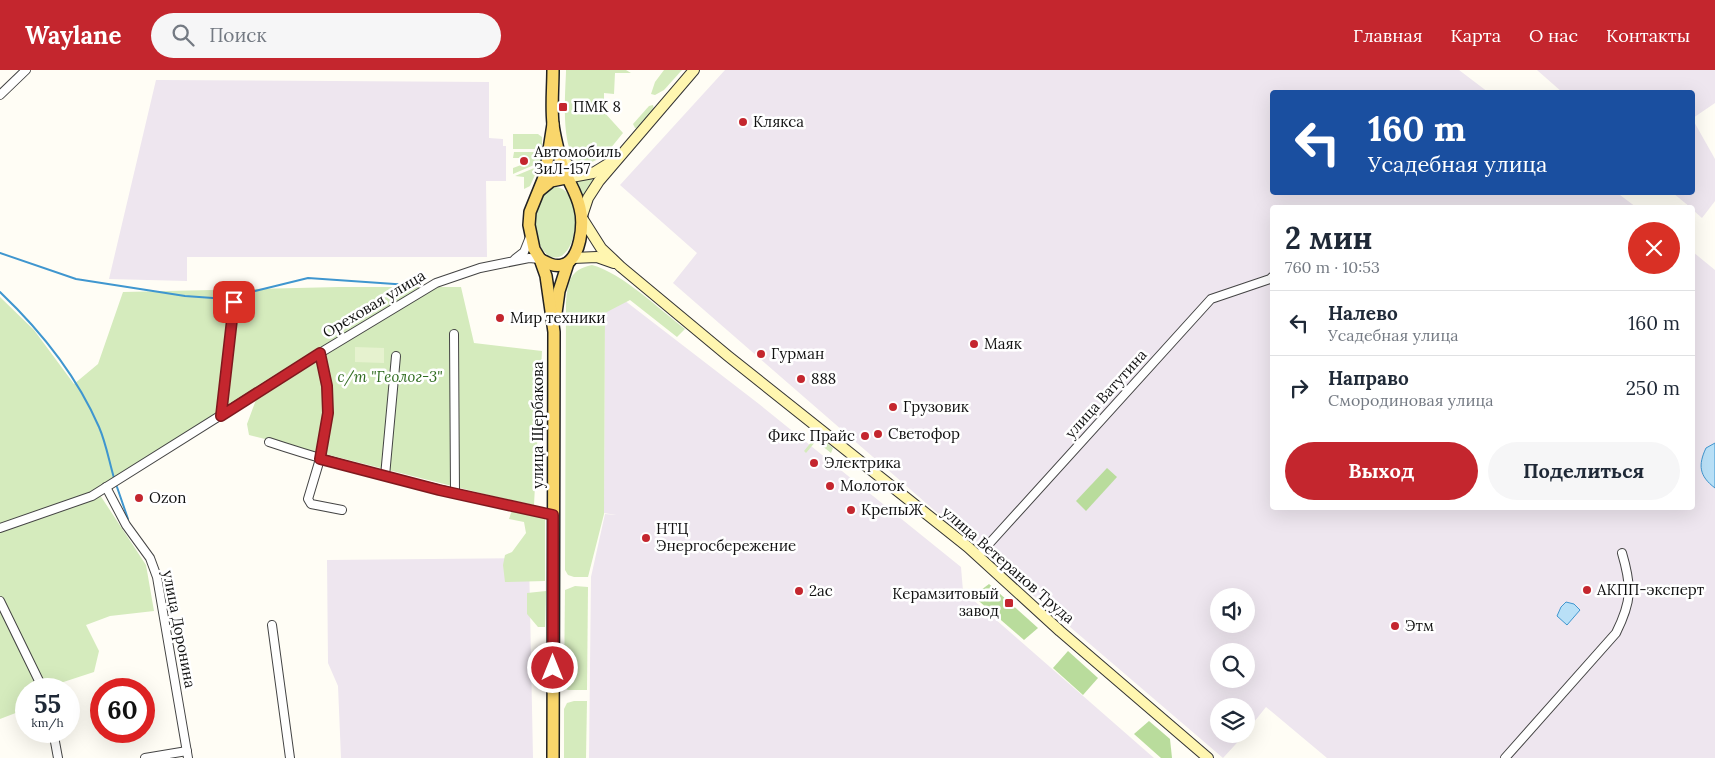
<!DOCTYPE html>
<html lang="ru">
<meta charset="utf-8">
<style>
body{margin:0;font-family:Lora,serif;background:#f6f6f7;color:#1f2937;height:100vh;display:flex;flex-direction:column;font-size:19px;white-space:nowrap}
*{box-sizing:border-box;margin:0}
p{font-size:16px;color:#747a83}
.icon{flex:none;width:28px;height:28px;fill:none;stroke:currentColor;stroke-width:2;stroke-linecap:round;stroke-linejoin:round}
.map{position:relative;flex:1;overflow:hidden}
.side{position:absolute;left:1270px;top:135px;width:425px;height:305px;display:flex;flex-direction:column;background:#fff;border-radius:5px;box-shadow:0 5px 20px #0002}
.side>*{flex:none}
.guide{position:absolute;left:1270px;top:20px;width:425px;height:105px;border-radius:5px;box-shadow:0 5px 20px #0002;background:#1a4fa0;color:#fff;overflow:hidden}
.fabs{position:absolute;left:1210px;top:518px;display:grid;gap:10px}
.fabs a{display:grid;place-items:center;width:45px;height:45px;border-radius:50%;background:#fff;box-shadow:0 5px 20px #0002;font-size:25px}
.speed{position:absolute;left:15px;top:608px;display:flex;gap:10px;font-size:25px;font-weight:700;text-align:center}
.speed>*{display:grid;place-content:center;width:65px;height:65px;border-radius:50%;background:#fff;box-shadow:0 5px 20px #0002;line-height:1}
.speed small{font-size:12px;font-weight:400}
.speed .limit{border:8px solid #d22;background:#fff;color:#111}
.pin{position:absolute;display:grid;place-items:center;width:42px;height:42px;color:#fff;margin:-21px;border-radius:10px;box-shadow:0 2px 8px #0006}
.me{position:absolute;width:55px;margin:-28px;rotate:0deg;stroke-linejoin:round;filter:drop-shadow(0 0 4px #0008)}
.turn{display:flex;align-items:center;gap:18px;height:105px;padding:0 15px;font-size:22px}
.turn .icon{width:65px;height:65px;stroke-width:2.5}
.turn b{display:block;font-size:35px;line-height:42px}
.round{display:grid;place-items:center;flex:none;width:52px;height:52px;border-radius:26px;background:#f6f6f7}
.head{display:flex;align-items:center;justify-content:space-between;height:85px;padding:0 15px}
h1{font-size:30px;font-weight:700;line-height:38px}
.button{display:flex;gap:10px;margin-top:auto;padding:10px 15px}
.button a{flex:1;height:58px;border-radius:30px;background:#c4262e;color:#fff;font-size:20px;font-weight:700;line-height:58px;text-align:center}
.button a+a{background:#f6f6f7;color:#1f2937}
ul{padding:0;list-style:none}
li{display:flex;align-items:center;gap:15px;height:65px;padding:0 15px;border-top:1px solid #e0e1e3}
li div{flex:1}
li b{display:block;font-size:19px}
li em{font-style:normal}
header{display:flex;align-items:center;gap:30px;box-sizing:border-box;height:70px;padding:0 25px;background:#c4262e;color:#fff}
header strong{font-size:24px}
nav{display:flex;gap:28px;margin-inline-start:auto;font-size:18px}
.search{width:350px;height:45px;background:#f6f6f7;display:flex;align-items:center;gap:12px;box-sizing:border-box;padding:0 18px;border-radius:28px;color:#747a83;font-size:19px}
.map>svg:first-child{display:block}
.industrial{fill:#eee6ef;fill-rule:evenodd}
.green{fill:#d5ebbd}
.forest{fill:#b9dc9c}
.pitch{fill:#e6f2cf}
.water{fill:#b9e0f7;stroke:#3f96cf}
.lines{fill:none;stroke-linecap:round;stroke-linejoin:round}
.stream{stroke:#3f96cf;stroke-width:2}
.street-casing{stroke:#444;stroke-width:10}
.secondary-casing{stroke:#333;stroke-width:12}
.primary-casing{stroke:#222;stroke-width:14}
.street{stroke:#fff;stroke-width:8}
.secondary{stroke:#fff6b0;stroke-width:10}
.primary{stroke:#f9d66b;stroke-width:11}
.route-casing{stroke:#7f191e;stroke-width:12}
.route{stroke:#c4262e;stroke-width:9}
.poi-dot{fill:#c4262e;stroke:#fff;stroke-width:2}
.labels{text-anchor:middle;stroke-width:5;stroke-linejoin:round;paint-order:stroke}
.poi-label{font-size:15px;fill:#111;stroke:#fff;text-anchor:start}
.street-label{font-size:15px;fill:#111;stroke:#fff}
.park-label{font-size:15px;font-style:italic;fill:#2f6b1f;stroke:#fff}
</style>
<header>
<strong>Waylane</strong>
<div class="search"><svg class="icon" aria-label="search" viewBox="0 0 24 24"><circle cx="10" cy="10" r="6"/><path d="M15 15l6 6"/></svg>Поиск</div>
<nav><a>Главная</a><a>Карта</a><a>О нас</a><a>Контакты</a></nav>
</header>
<div class="map">
<svg width="1715" height="688" viewBox="0 0 1715 688">
<rect width="100%" height="100%" fill="#fffdf5"/>
<g class="industrial">
<path d="M 725,0 L 1459,0 L 1488,22 L 1272,22 L 1272,122 L 1616,122 L 1636,137 L 1272,138 L 1272,438 L 1692,438 L 1693,182 L 1715,200 L 1715,688 L 1327,688 L 1266,637 L 1246,662 L 1246,636 L 1219,636 L 1219,664 L 1245,664 L 1223,688 L 980,480 L 673,213 L 697,183 L 620,115 ZM 1219,526 L 1246,526 L 1246,554 L 1219,554 ZM 1219,581 L 1246,581 L 1246,609 L 1219,609 Z"/>
<polygon points="1537,0 1715,0 1715,33 1693,48 1692,22 1562,22"/>
<polygon points="156,10 489,12 489,68 503,69 503,76 506,76 506,111 486,111 487,187 187,187 187,211 109,209"/>
<polygon points="1693,50 1715,89 1715,131 1702,148 1693,140 1692,138 1690,137 1673,123 1692,122"/>
<polygon points="611,220 759,334 961,497 963,521 1154,688 589,688 591,507 605,444 616,445 604,443 605,221"/>
<polygon points="529,488 533,688 341,688 338,616 328,593 327,490"/>
</g>
<g class="green">
<path d="M 566,0 L 626,0 L 631,3 L 615,3 L 614,24 L 604,23 L 604,42 L 623,63 C 617,70 610,80 602,86 C 555,122 566,20 566,0 Z"/>
<polygon points="664,0 682,0 664,20 655,25 651,24 655,12"/>
<polygon points="653,35 654,39 637,58 635,58 633,54 649,36"/>
<polygon points="513,64 538,64 542,67 542,79 513,79"/>
<polygon points="514,82 542,82 541,92 513,104 513,98 529,92 528,88 513,88"/>
<polygon points="539,96 530,116 524,119 524,107 515,106"/>
<polygon points="600,104 583,130 574,111"/>
<path d="M 551,117 C 587,113 579,195 552,187 C 547,186 544,182 541,177 C 531,156 533,133 551,117 Z"/>
<path d="M 592,195 C 622,203 659,239 685,259 L 677,267 L 630,230 L 605,243 L 604,444 L 588,507 L 574,507 L 568,505 L 565,500 L 566,233 C 568,212 569,200 592,195 Z"/>
<polygon points="339,217 461,217 474,273 542,281 534,435 488,425 249,365 247,354 257,327 96,419 146,495 154,541 110,546 86,555 99,581 94,602 42,619 26,619 26,639 0,649 0,227 34,260 74,314 98,294 123,222"/>
<polygon points="817,365 833,378 831,383 816,371 806,383 804,381"/>
<polygon points="512,440 545,448 545,511 505,512 503,495 505,485 512,482 526,463 524,452 509,449"/>
<polygon points="575,516 588,517 587,620 568,620 564,618 565,520"/>
<polygon points="546,521 545,557 538,557 527,544 527,523"/>
<polygon points="574,631 587,631 586,688 564,688 564,639 567,633"/>
</g>
<g class="forest">
<polygon points="1107,398 1117,407 1086,441 1076,431"/>
<polygon points="989,514 1038,558 1024,570 973,526"/>
<polygon points="1068,581 1098,608 1083,625 1053,598"/>
<polygon points="1149,651 1170,669 1172,688 1161,688 1134,664"/>
</g>
<polygon class="pitch" points="355,277 384,278 384,293 355,292"/>
<g class="water">
<path d="M 1715,373 L 1715,418 C 1699,406 1698,395 1706,378 Z"/>
<polygon points="1566,532 1574,534 1580,540 1567,555 1557,546 1561,537"/>
</g>
<g class="lines">
<g class="stream">
<polyline points="0,183 76,209 185,226 213,228 255,221 308,208 409,215"/>
<path d="M 0,222 C 41,261 76,304 99,357 C 106,373 109,391 114,408"/>
<polyline points="117,417 128,449"/>
</g>
<defs>
<g id="street">
<polyline points="0,25 26,0"/>
<polyline points="515,189 524,182 530,167"/>
<polyline points="454,264 455,424"/>
<polyline points="320,283 327,316 328,343 320,389 308,429 311,434 342,440"/>
<polyline points="221,346 234,232"/>
<path d="M 269,372 C 362,403 457,424 553,445"/>
<polyline points="385,406 396,286"/>
<polyline points="106,417 126,455 150,488 157,507 188,688"/>
<polyline points="0,458 92,426 320,283 436,213 480,198 529,188 540,189"/>
<polyline points="978,486 1211,229 1270,209 1272,207"/>
<polyline points="0,531 42,617"/>
<polyline points="272,555 290,688"/>
<polyline points="53,661 58,688"/>
<polyline points="145,688 187,681"/>
<path d="M 1505,688 L 1616,563 C 1632,531 1632,517 1622,483"/>
</g>
<g id="secondary">
<path d="M 559,86 C 568,96 576,101 589,102"/>
<polyline points="566,108 593,103 611,92"/>
<polyline points="582,146 588,128 599,111 694,0"/>
<polyline points="582,148 601,178 621,197 728,286 968,477 1060,561 1208,688"/>
<polyline points="573,188 597,187 614,193"/>
</g>
<g id="primary">
<polyline points="540,120 551,111 566,108"/>
<path d="M 540,189 C 547,193 554,197 562,195 C 581,191 584,153 580,138 C 576,119 563,105 559,84 C 557,74 554,64 553,54 C 551,36 553,18 553,0"/>
<polyline points="556,243 559,221 568,193"/>
<polyline points="553,688 554,262 546,206 540,189 534,179 529,155 530,142 545,105 553,54"/>
</g>
</defs>
<use href="#street" class="street-casing"/>
<use href="#secondary" class="secondary-casing"/>
<use href="#primary" class="primary-casing"/>
<use href="#street" class="street"/>
<use href="#secondary" class="secondary"/>
<use href="#primary" class="primary"/>
</g>
<g class="lines">
<defs>
<polyline id="route" points="234,232 221,346 320,283 327,316 328,343 320,389 439,420 553,445 553,598"/>
</defs>
<use href="#route" class="route-casing"/>
<use href="#route" class="route"/>
</g>
<g class="poi-dot">
<rect x="558" y="32" width="10" height="10" rx="2.5"/>
<circle cx="743" cy="52" r="5"/>
<circle cx="524" cy="91" r="5"/>
<circle cx="500" cy="248" r="5"/>
<circle cx="974" cy="274" r="5"/>
<circle cx="761" cy="284" r="5"/>
<circle cx="801" cy="309" r="5"/>
<circle cx="893" cy="337" r="5"/>
<circle cx="878" cy="364" r="5"/>
<circle cx="865" cy="366" r="5"/>
<circle cx="814" cy="393" r="5"/>
<circle cx="830" cy="416" r="5"/>
<circle cx="139" cy="428" r="5"/>
<circle cx="851" cy="440" r="5"/>
<circle cx="646" cy="468" r="5"/>
<circle cx="1587" cy="520" r="5"/>
<circle cx="799" cy="521" r="5"/>
<rect x="1004" y="528" width="10" height="10" rx="2.5"/>
<circle cx="1395" cy="556" r="5"/>
</g>
<g class="labels">
<g class="poi-label">
<text x="573" y="42">ПМК 8</text>
<text x="753" y="57">Клякса</text>
<text x="534" y="87">Автомобиль<tspan x="534" dy="17">ЗиЛ-157</tspan></text>
<text x="510" y="253">Мир техники</text>
<text x="984" y="279">Маяк</text>
<text x="771" y="289">Гурман</text>
<text x="811" y="314">888</text>
<text x="903" y="342">Грузовик</text>
<text x="888" y="369">Светофор</text>
<text x="855" y="371" text-anchor="end">Фикс Прайс</text>
<text x="824" y="398">Электрика</text>
<text x="840" y="421">Молоток</text>
<text x="149" y="433">Ozon</text>
<text x="861" y="445">КрепыЖ</text>
<text x="656" y="464">НТЦ<tspan x="656" dy="17">Энергосбережение</tspan></text>
<text x="1597" y="525">АКПП-эксперт</text>
<text x="809" y="526">2ас</text>
<text x="999" y="529" text-anchor="end">Керамзитовый<tspan x="999" dy="17">завод</tspan></text>
<text x="1405" y="561">Этм</text>
</g>
<g class="street-label">
<text transform="translate(374 234) rotate(-31)" y="5">Ореховая улица</text>
<text transform="translate(1106 324) rotate(-48)" y="5">улица Ватутина</text>
<text transform="translate(538 355) rotate(-90)" y="5">улица Щербакова</text>
<text transform="translate(1008 495) rotate(41)" y="5">улица Ветеранов Труда</text>
<text transform="translate(179 559) rotate(79)" y="5">улица Доронина</text>
</g>
<g class="park-label">
<text x="390" y="312">с/т "Геолог-3"</text>
</g>
</g>
</svg>
<div class="fabs">
<a><svg class="icon" aria-label="sound" viewBox="0 0 24 24"><path d="M4 9h4l5-4v14l-5-4H4zM17 9q2 3 0 6"/></svg></a>
<a><svg class="icon" aria-label="search" viewBox="0 0 24 24"><circle cx="10" cy="10" r="6"/><path d="M15 15l6 6"/></svg></a>
<a><svg class="icon" aria-label="layers" viewBox="0 0 24 24"><path d="M12 4l9 5-9 5-9-5zM3 14l9 5 9-5"/></svg></a>
</div>
<div class="speed"><div>55<small>km/h</small></div><div class="limit">60</div></div>
<div class="pin" style="left:234px;top:232px;background:#d93025"><svg class="icon" aria-label="arrive" viewBox="0 0 24 24"><path d="M6 21V4h12l-3 4 3 4H6"/></svg></div>
<svg class="me" style="left:553px;top:598px" viewBox="-20 -20 40 40"><circle r="17" fill="#c4262e" stroke="#fff" stroke-width="3"/><path d="M0-11L8 9 0 5-8 9z" fill="#fff"/></svg>
<div class="guide">
<div class="turn"><svg class="icon" aria-label="left" viewBox="0 0 24 24"><path d="M17 20v-9H6M10 6l-5 5 5 5"/></svg><div><b>160 m</b>Усадебная улица</div></div>
</div>
<section class="side">
<div class="head"><div><h1>2 мин</h1><p>760 m · 10:53</p></div><a class="round" style="background:#d93025;color:#fff"><svg class="icon" aria-label="close" viewBox="0 0 24 24"><path d="M6 6l12 12M18 6L6 18"/></svg></a></div>
<ul>
<li><svg class="icon" aria-label="left" viewBox="0 0 24 24"><path d="M17 20v-9H6M10 6l-5 5 5 5"/></svg><div><b>Налево</b><p>Усадебная улица</p></div><em>160 m</em></li>
<li><svg class="icon" aria-label="right" viewBox="0 0 24 24"><path d="M7 20v-9h11M14 6l5 5-5 5"/></svg><div><b>Направо</b><p>Смородиновая улица</p></div><em>250 m</em></li>
</ul>
<div class="button"><a>Выход</a><a>Поделиться</a></div>
</section>
</div>
